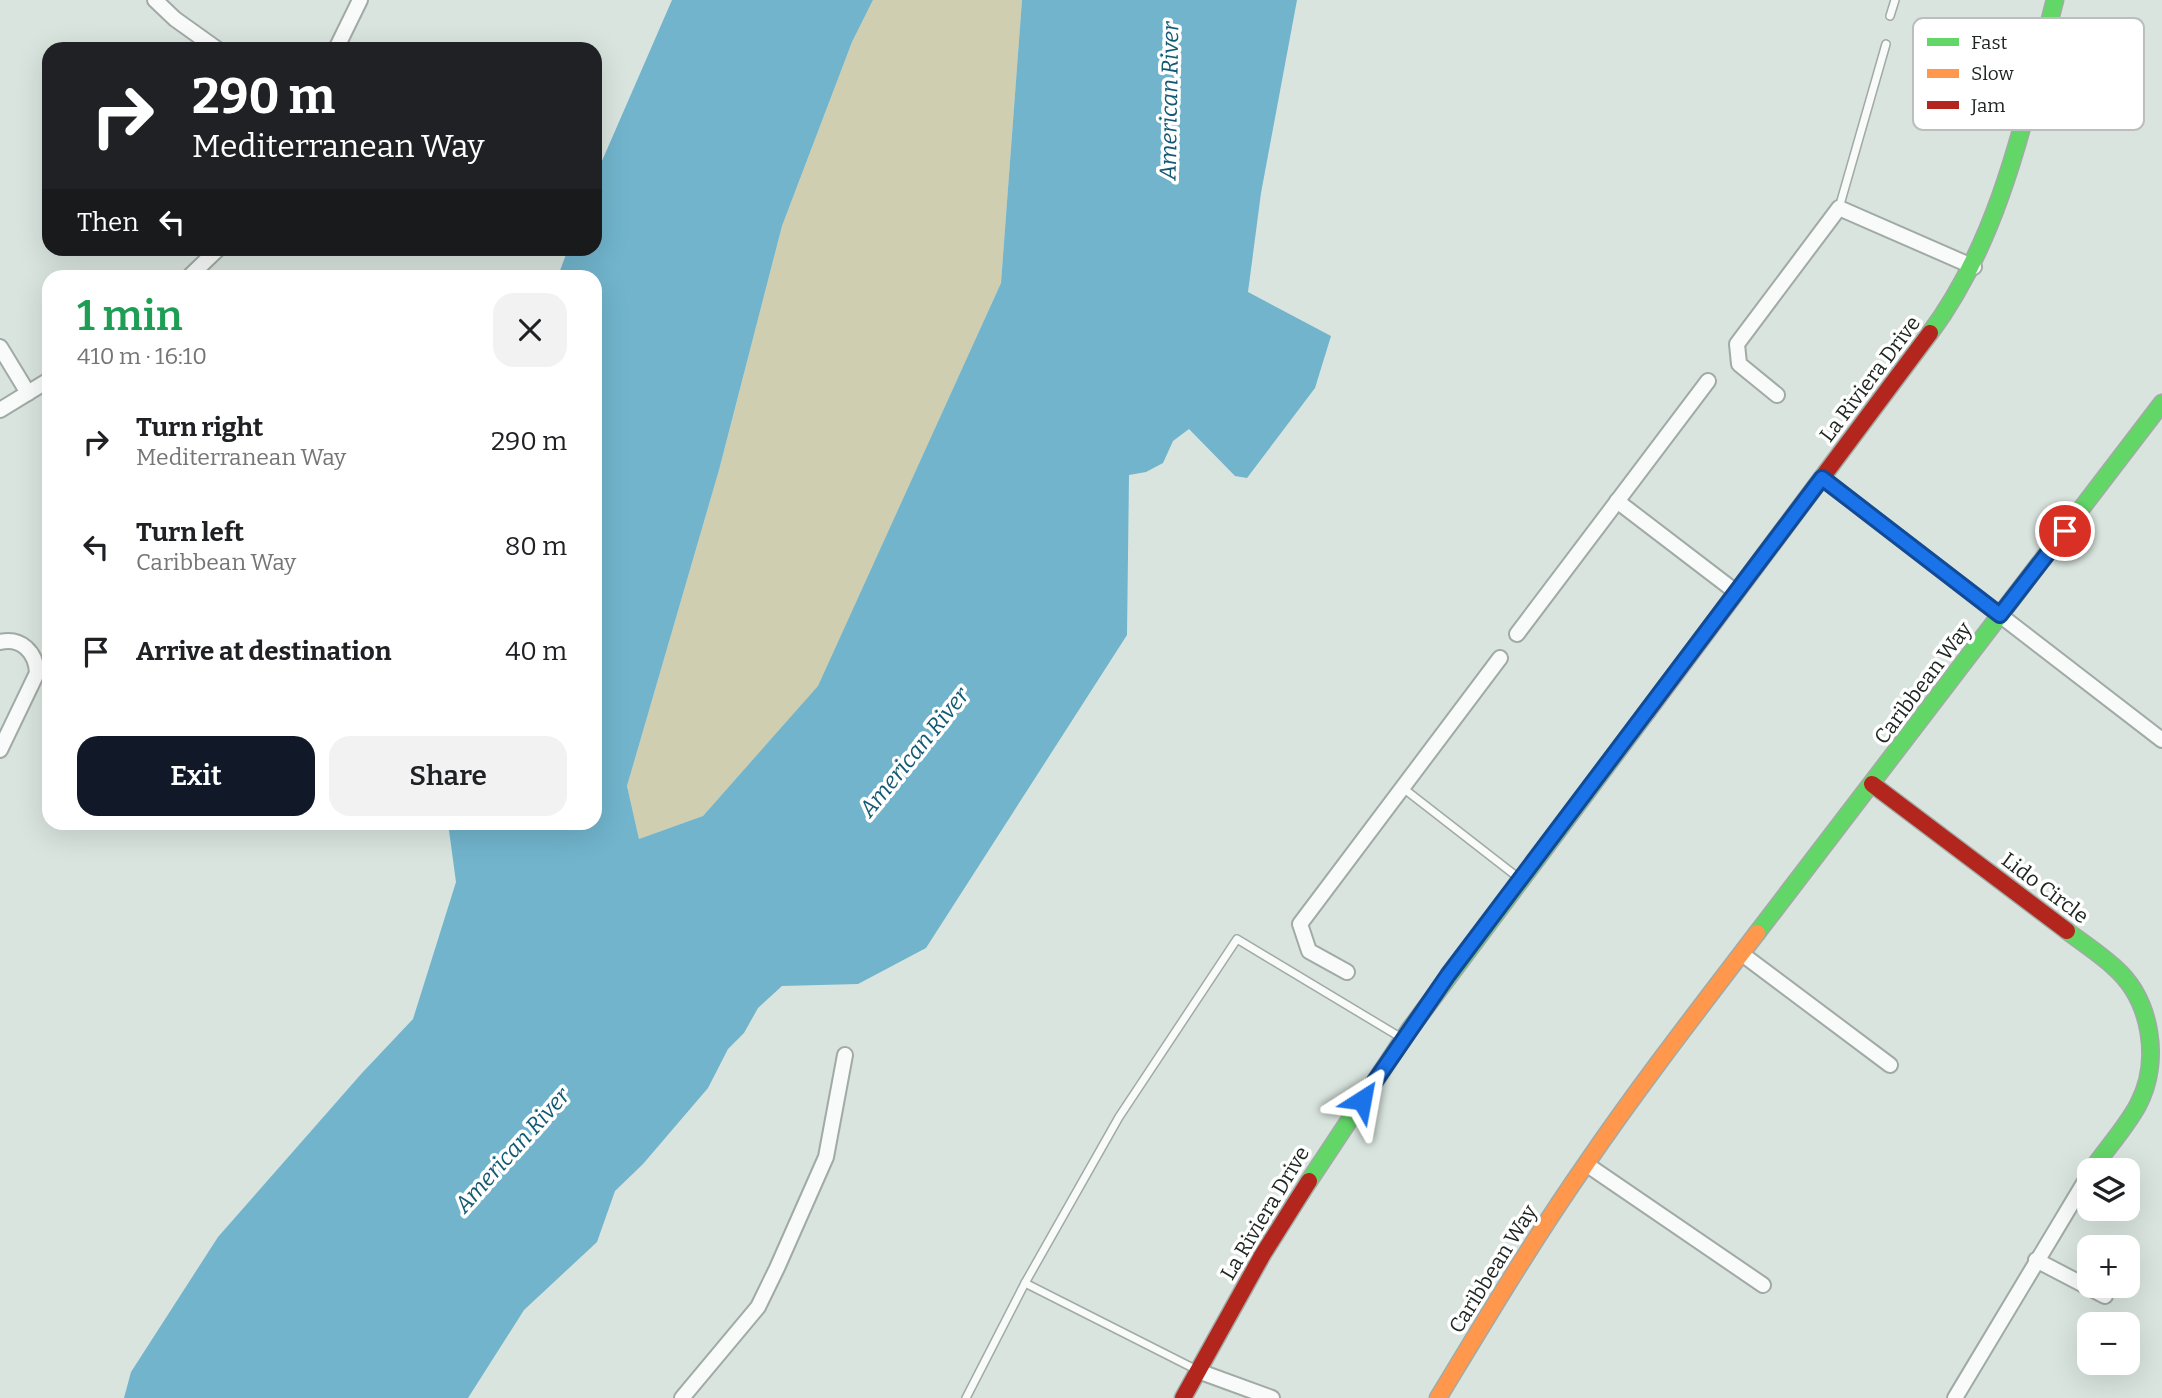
<!DOCTYPE html>
<meta charset="utf-8">
<style>
body{margin:0;font-family:Bitter,serif;background:#f2f2f2;color:#202124;height:100vh;display:flex;flex-direction:column;font-size:26px;white-space:nowrap}
*{box-sizing:border-box;margin:0}
p{font-size:23px;color:#757577}
.icon{flex:none;width:38px;height:38px;fill:none;stroke:currentColor;stroke-width:2;stroke-linecap:round;stroke-linejoin:round}
.map{position:relative;flex:1;overflow:hidden}
.sheet{position:absolute;left:42px;top:270px;width:560px;height:560px;display:flex;flex-direction:column;background:#fff;border-radius:21px;box-shadow:0 7px 28px #0002}
.sheet>*{flex:none}
.banner{position:absolute;left:42px;top:42px;width:560px;height:214px;border-radius:21px;box-shadow:0 7px 28px #0002;background:#202124;color:#fff;overflow:hidden}
.buttons{position:absolute;left:2077px;top:1158px;display:grid;gap:14px}
.buttons a{display:grid;place-items:center;width:63px;height:63px;border-radius:14px;background:#fff;box-shadow:0 7px 28px #0002;font-size:35px}
.pin{position:absolute;display:grid;place-items:center;width:60px;height:60px;color:#fff;margin:-30px;border:4px solid #fff;border-radius:50%;box-shadow:0 2px 7px #0007}
.me{position:absolute;width:77px;margin:-38px;rotate:34deg;stroke-linejoin:round;filter:drop-shadow(0 0 5px #0008)}
.turn{display:flex;align-items:center;gap:24px;height:147px;padding:0 35px;font-size:32px}
.turn .icon{width:91px;height:91px;stroke-width:2.5}
.turn b{display:block;font-size:49px;line-height:60px}
.then{display:flex;align-items:center;height:66px;padding:0 35px;background:#0003;gap:14px;font-size:26px}
.round{display:grid;place-items:center;flex:none;width:74px;height:74px;border-radius:21px;background:#f2f2f2}
.headline{display:flex;align-items:center;justify-content:space-between;height:119px;padding:0 35px}
h1{font-size:42px;font-weight:600;line-height:52px;color:#1e9e55}
.action{display:flex;gap:14px;margin-top:auto;padding:14px 35px}
.action a{flex:1;height:80px;border-radius:21px;background:#111827;color:#fff;font-size:28px;font-weight:600;line-height:80px;text-align:center}
.action a+a{background:#f2f2f2;color:#202124}
ul{padding:0;list-style:none}
li{display:flex;align-items:center;gap:21px;height:105px;padding:0 35px}
li div{flex:1}
li b{display:block;font-size:26px}
li em{font-style:normal}
.map>svg:first-child{display:block}
.green{fill:#d0ceb0}
.water{fill:#71b4cc}
.lines{fill:none;stroke-linecap:round;stroke-linejoin:round}
.lane-casing{stroke:#a1aaa5;stroke-width:10}
.street-casing{stroke:#a1aaa5;stroke-width:18}
.fast-casing{stroke:#a1aaa5;stroke-width:19}
.slow-casing{stroke:#a1aaa5;stroke-width:19}
.jam-casing{stroke:#a1aaa5;stroke-width:19}
.lane{stroke:#f9fbfa;stroke-width:7}
.street{stroke:#f9fbfa;stroke-width:14}
.fast{stroke:#63d668;stroke-width:16}
.slow{stroke:#ff974d;stroke-width:16}
.jam{stroke:#b3261e;stroke-width:16}
.route-casing{stroke:#114b97;stroke-width:18}
.route{stroke:#1a73e8;stroke-width:12}
.labels{text-anchor:middle;stroke-width:7;stroke-linejoin:round;paint-order:stroke}
.street-label{font-size:21px;fill:#202723;stroke:#fff}
.water-label{font-size:23px;font-style:italic;fill:#125a73;stroke:#fff}
.key{fill:#fff;stroke:#bcbebd;stroke-width:2}
.key-label{font-size:19px;fill:#202723}
</style>
<div class="map">
<svg width="2162" height="1398" viewBox="0 0 2162 1398">
<rect width="100%" height="100%" fill="#d9e4de"/>
<polygon class="green" points="873,0 1022,0 1001,283 818,687 703,816 639,839 627,786 719,470 782,226 852,42"/>
<polygon class="water" points="672,0 873,0 852,42 782,226 719,470 627,786 639,839 703,816 818,686 1001,283 1022,0 1297,0 1261,193 1248,292 1331,336 1315,388 1247,478 1235,476 1189,429 1173,441 1163,463 1146,472 1129,475 1127,635 926,948 858,984 782,986 758,1008 744,1033 728,1049 708,1088 643,1164 615,1191 597,1242 524,1310 468,1398 124,1398 131,1372 218,1237 362,1073 413,1019 456,882 448,823 595,822 595,276 558,276 568,249 595,248 595,177"/>
<g class="lines">
<defs>
<g id="lane">
<polyline points="1890,16 1895,0"/>
<polyline points="1839,208 1886,44"/>
<polyline points="1403,788 1520,879"/>
<polyline points="1025,1283 1119,1117 1237,939 1400,1037"/>
<polyline points="966,1398 1025,1283 1197,1370"/>
</g>
<g id="street">
<polyline points="155,0 175,19 217,49"/>
<polyline points="336,49 360,0"/>
<polyline points="190,276 219,248"/>
<polyline points="0,347 28,393"/>
<polyline points="1777,395 1739,364 1737,344 1839,208 1974,267"/>
<polyline points="0,410 49,380"/>
<polyline points="1822,478 2162,740"/>
<polyline points="1617,501 1736,592"/>
<polyline points="1517,634 1708,381"/>
<path d="M 0,642 C 21,637 36,652 37,673 L 0,750"/>
<polyline points="1742,954 1890,1065"/>
<polyline points="1347,972 1309,951 1300,924 1500,658"/>
<polyline points="1586,1164 1763,1285"/>
<polyline points="2036,1260 2105,1296"/>
<polyline points="1198,1371 1272,1398"/>
<polyline points="682,1398 758,1307 777,1268 826,1157 845,1055"/>
<polyline points="1955,1398 2090,1173"/>
</g>
<g id="fast">
<path d="M 1930,333 C 2002,236 2025,114 2055,0"/>
<path d="M 2067,931 C 2083,943 2100,954 2114,967 C 2152,1000 2161,1062 2138,1105 C 2125,1129 2106,1149 2091,1171"/>
<polyline points="1757,933 2162,403"/>
<polyline points="1309,1181 1409,1030 1647,712"/>
</g>
<path id="slow" d="M 1438,1398 C 1486,1319 1533,1240 1586,1164 C 1640,1085 1699,1009 1757,933"/>
<g id="jam">
<polyline points="1647,712 1930,333"/>
<polyline points="1872,784 2067,931"/>
<polyline points="1183,1398 1263,1254 1309,1181"/>
</g>
</defs>
<use href="#lane" class="lane-casing"/>
<use href="#street" class="street-casing"/>
<use href="#fast" class="fast-casing"/>
<use href="#slow" class="slow-casing"/>
<use href="#jam" class="jam-casing"/>
<use href="#lane" class="lane"/>
<use href="#street" class="street"/>
<use href="#fast" class="fast"/>
<use href="#slow" class="slow"/>
<use href="#jam" class="jam"/>
</g>
<g class="lines">
<defs>
<polyline id="route" points="1362,1100 1448,975 1822,478 2000,615 2065,531"/>
</defs>
<use href="#route" class="route-casing"/>
<use href="#route" class="route"/>
</g>
<g class="labels">
<g class="street-label">
<text transform="translate(1870 379) rotate(-53)" y="7">La Riviera Drive</text>
<text transform="translate(1923 683) rotate(-53)" y="7">Caribbean Way</text>
<text transform="translate(2045 888) rotate(37)" y="7">Lido Circle</text>
<text transform="translate(1265 1213) rotate(-59)" y="7">La Riviera Drive</text>
<text transform="translate(1493 1269) rotate(-58)" y="7">Caribbean Way</text>
</g>
<g class="water-label">
<text transform="translate(1169 101) rotate(-89)" y="8">American River</text>
<text transform="translate(914 752) rotate(-51)" y="8">American River</text>
<text transform="translate(512 1150) rotate(-48)" y="8">American River</text>
</g>
</g>
<rect x="1913" y="18" width="231" height="112" rx="10" class="key"/>
<rect x="1927" y="38" width="32" height="8" fill="#63d668"/>
<rect x="1927" y="69" width="32" height="9" fill="#ff974d"/>
<rect x="1927" y="101" width="32" height="8" fill="#b3261e"/>
<g class="key-label">
<text x="1971" y="49">Fast</text>
<text x="1971" y="80">Slow</text>
<text x="1971" y="112">Jam</text>
</g>
</svg>
<div class="buttons">
<a><svg class="icon" aria-label="layers" viewBox="0 0 24 24"><path d="M12 4l9 5-9 5-9-5zM3 14l9 5 9-5"/></svg></a>
<a>+</a>
<a>−</a>
</div>
<div class="pin" style="left:2065px;top:531px;background:#d93025"><svg class="icon" aria-label="arrive" viewBox="0 0 24 24"><path d="M6 21V4h12l-3 4 3 4H6"/></svg></div>
<svg class="me" style="left:1362px;top:1100px" viewBox="-20 -20 40 40"><path d="M0-17L14 15 0 8-14 15z" fill="#1a73e8" stroke="#fff" stroke-width="4"/></svg>
<div class="banner">
<div class="turn"><svg class="icon" aria-label="right" viewBox="0 0 24 24"><path d="M7 20v-9h11M14 6l5 5-5 5"/></svg><div><b>290 m</b>Mediterranean Way</div></div>
<div class="then">Then<svg class="icon" aria-label="left" viewBox="0 0 24 24"><path d="M17 20v-9H6M10 6l-5 5 5 5"/></svg></div>
</div>
<section class="sheet">
<div class="headline"><div><h1>1 min</h1><p>410 m · 16:10</p></div><a class="round"><svg class="icon" aria-label="close" viewBox="0 0 24 24"><path d="M6 6l12 12M18 6L6 18"/></svg></a></div>
<ul>
<li><svg class="icon" aria-label="right" viewBox="0 0 24 24"><path d="M7 20v-9h11M14 6l5 5-5 5"/></svg><div><b>Turn right</b><p>Mediterranean Way</p></div><em>290 m</em></li>
<li><svg class="icon" aria-label="left" viewBox="0 0 24 24"><path d="M17 20v-9H6M10 6l-5 5 5 5"/></svg><div><b>Turn left</b><p>Caribbean Way</p></div><em>80 m</em></li>
<li><svg class="icon" aria-label="arrive" viewBox="0 0 24 24"><path d="M6 21V4h12l-3 4 3 4H6"/></svg><div><b>Arrive at destination</b></div><em>40 m</em></li>
</ul>
<div class="action"><a>Exit</a><a>Share</a></div>
</section>
</div>
